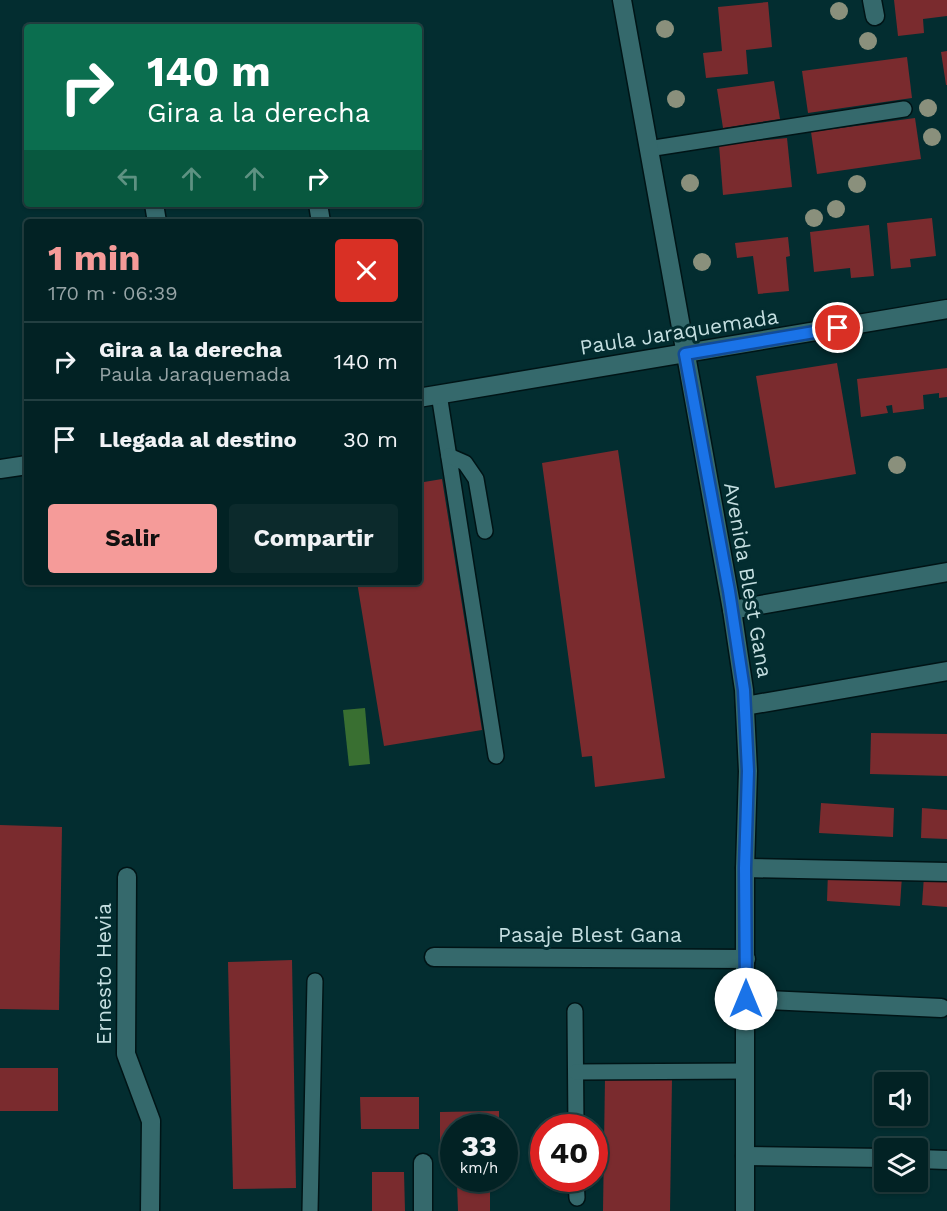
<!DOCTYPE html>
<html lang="es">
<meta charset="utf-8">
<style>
body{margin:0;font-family:"Work Sans",sans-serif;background:#0c2a2c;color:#f1f3f6;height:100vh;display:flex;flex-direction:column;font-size:22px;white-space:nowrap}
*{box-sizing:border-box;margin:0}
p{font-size:20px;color:#96a4a6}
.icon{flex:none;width:33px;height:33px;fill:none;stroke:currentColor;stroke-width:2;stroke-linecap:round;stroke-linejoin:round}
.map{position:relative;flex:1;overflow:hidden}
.details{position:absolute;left:24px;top:219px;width:398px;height:366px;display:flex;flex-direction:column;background:#022224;border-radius:6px;box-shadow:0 2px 4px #0004,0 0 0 2px #233f41}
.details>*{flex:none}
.guide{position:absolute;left:24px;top:24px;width:398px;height:183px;border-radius:6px;box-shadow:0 2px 4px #0004,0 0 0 2px #233f41;background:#0b6e4f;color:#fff;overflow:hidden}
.fabs{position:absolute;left:874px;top:1072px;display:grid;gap:12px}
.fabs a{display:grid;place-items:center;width:54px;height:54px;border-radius:6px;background:#022224;box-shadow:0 2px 4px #0004,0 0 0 2px #233f41;font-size:30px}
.speed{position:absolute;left:440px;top:1114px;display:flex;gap:12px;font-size:30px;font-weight:700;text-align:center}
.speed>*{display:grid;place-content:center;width:78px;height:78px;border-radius:50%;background:#022224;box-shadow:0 2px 4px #0004,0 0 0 2px #233f41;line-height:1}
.speed small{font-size:15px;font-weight:400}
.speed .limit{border:9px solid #d22;background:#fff;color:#111}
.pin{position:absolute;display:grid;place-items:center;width:51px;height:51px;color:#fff;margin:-26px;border:3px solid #fff;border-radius:50%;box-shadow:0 2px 6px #0007}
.me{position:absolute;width:66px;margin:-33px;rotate:0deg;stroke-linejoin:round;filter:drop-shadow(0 0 4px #0008)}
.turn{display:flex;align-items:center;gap:21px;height:126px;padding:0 24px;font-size:27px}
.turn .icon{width:78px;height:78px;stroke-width:2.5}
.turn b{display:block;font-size:42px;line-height:51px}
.lanes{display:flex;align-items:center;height:57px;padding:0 24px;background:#0003;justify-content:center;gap:30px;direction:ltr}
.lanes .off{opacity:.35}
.round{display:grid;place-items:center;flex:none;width:63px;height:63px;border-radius:6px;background:#0c2a2c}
.summary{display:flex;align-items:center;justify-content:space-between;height:102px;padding:0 24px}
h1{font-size:36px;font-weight:700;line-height:45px;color:#f59b99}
.button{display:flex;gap:12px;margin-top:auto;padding:12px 24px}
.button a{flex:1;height:69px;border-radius:6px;background:#f59b99;color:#111;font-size:24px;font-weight:700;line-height:69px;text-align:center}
.button a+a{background:#0c2a2c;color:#f1f3f6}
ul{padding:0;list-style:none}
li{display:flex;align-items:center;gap:18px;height:78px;padding:0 24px;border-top:2px solid #233f41}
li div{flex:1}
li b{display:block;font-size:22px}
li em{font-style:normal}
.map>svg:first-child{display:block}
.water{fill:#396f31}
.building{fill:#7a2b2e}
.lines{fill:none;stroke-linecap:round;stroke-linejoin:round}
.lane-casing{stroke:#001416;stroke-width:18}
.street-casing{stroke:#001416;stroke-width:21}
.secondary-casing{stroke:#001416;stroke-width:21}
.lane{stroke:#35696c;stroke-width:15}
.street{stroke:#35696c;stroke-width:18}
.secondary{stroke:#35696c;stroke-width:18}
.tree{fill:#8a907c}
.route-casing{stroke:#114b97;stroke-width:15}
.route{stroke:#1a73e8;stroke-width:10}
.labels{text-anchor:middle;stroke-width:6;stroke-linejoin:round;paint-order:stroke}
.street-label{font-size:21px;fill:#c4dee0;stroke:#032d30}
</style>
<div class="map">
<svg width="947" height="1211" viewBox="0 0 947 1211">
<rect width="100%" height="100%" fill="#032d30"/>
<polygon class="water" points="365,708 370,764 349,766 343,710"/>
<g class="building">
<polygon points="894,0 947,0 947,16 923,19 924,33 898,36"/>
<polygon points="768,2 772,47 746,50 748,74 706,78 703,53 722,51 718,7"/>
<polygon points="947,51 947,85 946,85 941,52"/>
<polygon points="907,57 912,98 808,113 802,71"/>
<polygon points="774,81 780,119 723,128 717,89"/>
<polygon points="915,118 921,159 817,174 811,132"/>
<polygon points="787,138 792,187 723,195 719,145"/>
<polygon points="932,218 936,256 910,259 911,267 891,269 887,223"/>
<polygon points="869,225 874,276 851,278 850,268 814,272 810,232"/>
<polygon points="788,237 790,256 786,257 789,291 758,294 753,256 737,258 735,243"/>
<polygon points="837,363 856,474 775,488 756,376"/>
<polygon points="947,368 947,397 939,398 939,393 923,395 924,409 893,413 892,405 886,406 888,413 861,417 857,379"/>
<polygon points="618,450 665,778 595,787 592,756 582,757 542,463"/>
<polygon points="442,479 482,730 384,746 357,582 418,582 418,483"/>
<polygon points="871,733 947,734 947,776 870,774"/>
<polygon points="821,803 894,808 893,837 819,833"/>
<polygon points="922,808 947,810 947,839 921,838"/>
<polygon points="0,825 62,827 59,1010 0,1009"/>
<polygon points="828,872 902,876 900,906 827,901"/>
<polygon points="924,876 947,877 947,907 922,905"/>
<polygon points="292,960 296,1188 233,1189 228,962"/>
<rect x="0" y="1068" width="58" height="43"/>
<polygon points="605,1078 672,1079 670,1211 603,1211"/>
<polygon points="360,1097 419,1097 419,1129 361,1129"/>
<polygon points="499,1111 499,1128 453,1128 453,1144 440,1144 440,1112"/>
<polygon points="372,1172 404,1172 405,1211 372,1211"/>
<polygon points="457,1183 490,1183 490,1211 458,1211"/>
</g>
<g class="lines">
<defs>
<g id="lane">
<polyline points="648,149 904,109"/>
<polyline points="439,394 496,756"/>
<polyline points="449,456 465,463 476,479 485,531"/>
<polyline points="575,1011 576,1128"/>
<polyline points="576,1072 746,1071"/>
<polyline points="576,1179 577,1198"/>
<polyline points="310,1211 315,981"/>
</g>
<g id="street">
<polyline points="872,0 875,16"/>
<polyline points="154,204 157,222"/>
<polyline points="318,204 321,222"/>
<polyline points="732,610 947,572"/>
<polyline points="745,706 947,671"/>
<polyline points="745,868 947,872"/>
<polyline points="127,877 126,1054 151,1121 150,1211"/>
<polyline points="434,957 746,959"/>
<polyline points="746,999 941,1008"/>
<polyline points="745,1156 885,1158"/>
<polyline points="918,1159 947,1160"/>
<polyline points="423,1163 423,1211"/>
</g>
<g id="secondary">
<polyline points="622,0 732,610 744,690 748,771 745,868 745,1211"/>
<polyline points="418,398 947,309"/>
<polyline points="0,469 27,465"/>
</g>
</defs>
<use href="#lane" class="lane-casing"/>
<use href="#street" class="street-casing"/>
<use href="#secondary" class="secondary-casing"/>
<use href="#lane" class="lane"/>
<use href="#street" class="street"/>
<use href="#secondary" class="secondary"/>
</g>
<g class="tree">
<circle cx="839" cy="11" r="9"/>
<circle cx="665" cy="29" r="9"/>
<circle cx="868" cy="41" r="9"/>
<circle cx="676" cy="99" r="9"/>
<circle cx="928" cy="108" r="9"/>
<circle cx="932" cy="137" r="9"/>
<circle cx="690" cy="183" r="9"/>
<circle cx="857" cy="184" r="9"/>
<circle cx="836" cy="209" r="9"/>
<circle cx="814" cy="218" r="9"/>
<circle cx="702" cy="262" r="9"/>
<circle cx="897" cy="465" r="9"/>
</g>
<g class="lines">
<defs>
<polyline id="route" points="746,999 745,868 748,771 744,690 729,591 685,354 838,328"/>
</defs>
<use href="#route" class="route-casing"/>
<use href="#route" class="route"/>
</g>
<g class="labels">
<g class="street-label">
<text transform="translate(679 332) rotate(-9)" y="7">Paula Jaraquemada</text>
<text transform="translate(748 580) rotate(80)" y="7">Avenida Blest Gana</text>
<text x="590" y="942">Pasaje Blest Gana</text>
<text transform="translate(104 974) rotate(-90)" y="7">Ernesto Hevia</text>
</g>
</g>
</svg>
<div class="fabs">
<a><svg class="icon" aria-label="sound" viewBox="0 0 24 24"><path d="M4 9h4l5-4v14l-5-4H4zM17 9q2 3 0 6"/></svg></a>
<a><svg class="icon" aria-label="layers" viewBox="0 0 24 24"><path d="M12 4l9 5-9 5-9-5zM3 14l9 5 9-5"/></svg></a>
</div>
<div class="speed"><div>33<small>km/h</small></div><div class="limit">40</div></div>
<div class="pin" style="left:838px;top:328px;background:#d93025"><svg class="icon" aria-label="arrive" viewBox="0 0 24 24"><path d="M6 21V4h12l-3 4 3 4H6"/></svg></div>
<svg class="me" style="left:746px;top:999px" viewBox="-20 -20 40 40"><circle r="19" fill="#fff"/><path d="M0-13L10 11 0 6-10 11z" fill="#1a73e8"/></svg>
<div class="guide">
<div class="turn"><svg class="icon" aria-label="right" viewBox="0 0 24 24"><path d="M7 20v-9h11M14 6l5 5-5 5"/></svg><div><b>140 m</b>Gira a la derecha</div></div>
<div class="lanes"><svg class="icon off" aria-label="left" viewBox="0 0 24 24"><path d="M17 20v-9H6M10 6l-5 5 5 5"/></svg><svg class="icon off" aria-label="ahead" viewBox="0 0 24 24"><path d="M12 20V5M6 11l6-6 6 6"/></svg><svg class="icon off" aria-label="ahead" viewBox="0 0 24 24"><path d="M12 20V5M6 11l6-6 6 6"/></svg><svg class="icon" aria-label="right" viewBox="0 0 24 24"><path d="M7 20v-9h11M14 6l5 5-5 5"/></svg></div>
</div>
<section class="details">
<div class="summary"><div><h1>1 min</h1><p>170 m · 06:39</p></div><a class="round" style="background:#d93025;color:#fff"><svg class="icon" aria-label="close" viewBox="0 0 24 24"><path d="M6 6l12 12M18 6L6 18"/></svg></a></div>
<ul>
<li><svg class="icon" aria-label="right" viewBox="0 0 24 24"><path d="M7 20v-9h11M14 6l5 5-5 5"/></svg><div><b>Gira a la derecha</b><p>Paula Jaraquemada</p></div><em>140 m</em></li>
<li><svg class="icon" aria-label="arrive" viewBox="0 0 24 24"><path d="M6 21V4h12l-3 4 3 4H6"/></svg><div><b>Llegada al destino</b></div><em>30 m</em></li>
</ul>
<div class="button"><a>Salir</a><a>Compartir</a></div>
</section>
</div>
